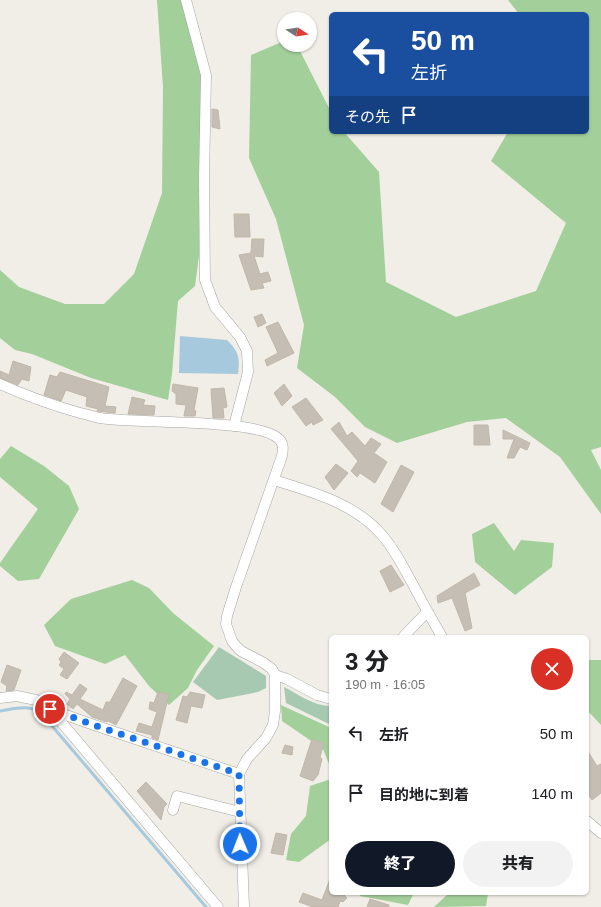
<!DOCTYPE html>
<html lang="ja">
<meta charset="utf-8">
<style>
body{margin:0;font-family:Arial,"Noto Sans JP",sans-serif;background:#f2f2f2;color:#202124;height:100vh;display:flex;flex-direction:column;font-size:15px;white-space:nowrap}
*{box-sizing:border-box;margin:0}
p{font-size:13px;color:#757577}
.icon{flex:none;width:22px;height:22px;fill:none;stroke:currentColor;stroke-width:2;stroke-linecap:round;stroke-linejoin:round}
.map{position:relative;flex:1;overflow:hidden}
.details{position:absolute;left:329px;top:635px;width:260px;height:260px;display:flex;flex-direction:column;background:#fff;border-radius:6px;box-shadow:0 1px 3px #0004}
.details>*{flex:none}
.hud{position:absolute;left:329px;top:12px;width:260px;height:122px;border-radius:6px;box-shadow:0 1px 3px #0004;background:#1a4fa0;color:#fff;overflow:hidden}
.needle{width:26px;rotate:102deg}
.fabs{position:absolute;left:277px;top:12px;display:grid;gap:8px}
.fabs a{display:grid;place-items:center;width:40px;height:40px;border-radius:50%;background:#fff;box-shadow:0 1px 3px #0004;font-size:20px}
.pin{position:absolute;display:grid;place-items:center;width:34px;height:34px;color:#fff;margin:-17px;border:2px solid #fff;border-radius:50%;box-shadow:0 1px 4px #0007}
.me{position:absolute;width:44px;margin:-22px;rotate:359deg;stroke-linejoin:round;filter:drop-shadow(0 0 3px #0008)}
.turn{display:flex;align-items:center;gap:14px;height:84px;padding:0 16px;font-size:18px}
.turn .icon{width:52px;height:52px;stroke-width:2.5}
.turn b{display:block;font-size:28px;line-height:34px}
.then{display:flex;align-items:center;height:38px;padding:0 16px;background:#0003;gap:8px;font-size:15px}
.round{display:grid;place-items:center;flex:none;width:42px;height:42px;border-radius:21px;background:#f2f2f2}
.head{display:flex;align-items:center;justify-content:space-between;height:68px;padding:0 16px}
h1{font-size:24px;font-weight:800;line-height:30px}
.button{display:flex;gap:8px;margin-top:auto;padding:8px 16px}
.button a{flex:1;height:46px;border-radius:24px;background:#111827;color:#fff;font-size:16px;font-weight:800;line-height:46px;text-align:center}
.button a+a{background:#f2f2f2;color:#202124}
ul{padding:0;list-style:none}
li{display:flex;align-items:center;gap:12px;height:60px;padding:0 16px}
li div{flex:1}
li b{display:block;font-size:15px}
li em{font-style:normal}
.map>svg:first-child{display:block}
.forest{fill:#a3cf9b}
.cemetery{fill:#a7c9b1}
.water{fill:#a7c9dd}
.lines{fill:none;stroke-linecap:round;stroke-linejoin:round}
.stream{stroke:#a7c9dd;stroke-width:3}
.building{fill:#c5beb5;stroke:#c2b7a8}
.minor-casing{stroke:#a6a6a6;stroke-width:11}
.minor{stroke:#fff;stroke-width:10}
.route{stroke:#1a73e8;stroke-width:7;stroke-dasharray:0 12.6}
</style>
<div class="map">
<svg width="601" height="907" viewBox="0 0 601 907">
<rect width="100%" height="100%" fill="#f0eee6"/>
<g class="forest">
<polygon points="157,0 182,0 203,75 199,256 195,286 178,301 172,374 168,400 91,378 32,354 15,350 0,338 0,270 19,287 65,304 104,304 134,274 162,193 163,87"/>
<polygon points="508,0 601,0 601,447 591,450 601,470 601,514 560,457 506,418 467,422 397,443 365,427 335,397 297,368 304,325 276,219 249,158 251,55 284,41 284,45 297,45 331,112 331,132 344,132 379,172 386,282 456,317 536,291 566,223 491,161 508,132 587,132 587,14 519,14"/>
<polygon points="11,446 44,466 69,486 79,509 39,579 18,581 0,566 0,563 38,509 0,477 0,459"/>
<polygon points="494,523 514,551 521,540 554,543 552,567 515,595 475,562 472,534"/>
<polygon points="132,580 149,588 173,613 214,646 197,670 188,688 169,705 149,686 125,655 105,664 55,646 44,625 71,599"/>
<polygon points="587,660 601,660 601,725 587,710"/>
<polygon points="281,705 331,728 331,769 323,749 282,721"/>
<polygon points="331,779 331,839 299,862 286,860 291,834 306,816 310,786"/>
<polygon points="359,893 414,893 408,905 360,896"/>
<polygon points="449,893 488,893 486,906 434,907"/>
</g>
<g class="cemetery">
<polygon points="219,647 266,676 266,688 258,692 217,700 193,682"/>
<path d="M 284,687 C 299,695 314,706 331,706 L 331,725 L 286,703 Z"/>
</g>
<path class="water" d="M 180,336 L 227,340 C 239,352 240,358 238,374 L 179,373 Z"/>
<g class="lines">
<path class="stream" d="M 0,711 C 14,709 29,704 41,713 L 206,907"/>
</g>
<g class="building">
<polygon points="212,109 218,110 220,129 212,127"/>
<polygon points="234,214 249,214 250,237 235,237"/>
<polygon points="252,239 264,239 263,257 254,256 260,274 268,272 271,281 262,283 264,288 251,290 239,255 251,253"/>
<polygon points="262,314 266,323 258,327 254,317"/>
<polygon points="278,322 294,353 267,366 265,360 278,353 266,327"/>
<polygon points="13,361 31,367 29,381 22,379 18,385 0,378 0,371 9,375"/>
<polygon points="60,372 109,387 105,406 116,407 115,413 97,411 98,409 86,406 87,397 66,390 61,401 44,395 50,375 57,377"/>
<polygon points="173,384 198,388 194,410 196,411 195,416 184,416 186,405 176,404 176,394 172,391"/>
<polygon points="284,384 292,396 282,406 274,393"/>
<polygon points="224,388 227,407 223,408 224,418 213,418 211,389"/>
<polygon points="132,397 145,400 143,405 155,406 154,415 128,414"/>
<polygon points="306,398 323,420 313,425 312,422 306,426 292,407"/>
<polygon points="339,422 347,436 352,432 365,446 371,438 381,444 374,453 387,462 375,483 360,473 357,477 351,471 358,461 331,429"/>
<polygon points="474,425 488,425 490,445 474,445"/>
<polygon points="503,430 530,443 527,450 520,447 514,458 507,458 514,439 503,439"/>
<polygon points="336,464 348,473 334,490 325,477"/>
<polygon points="401,465 414,472 393,512 381,504"/>
<polygon points="391,565 404,585 390,592 380,571"/>
<polygon points="474,573 480,585 465,593 472,628 465,631 452,598 438,603 437,596"/>
<polygon points="64,652 79,663 67,679 60,675 64,669 59,665 61,662 59,659"/>
<polygon points="7,665 21,670 14,690 6,691 7,686 1,682"/>
<polygon points="123,678 137,686 116,725 108,721 107,722 92,717 77,704 73,709 67,704 70,699 65,694 66,692 72,695 80,684 87,689 80,699 103,710 106,702 110,702"/>
<polygon points="158,692 169,694 158,740 152,738 152,735 136,731 139,723 152,727 157,712 149,709 150,702 154,703"/>
<polygon points="190,692 205,695 202,708 191,706 187,723 176,720 183,696 187,697"/>
<polygon points="312,739 324,743 320,757 322,759 318,775 313,781 300,776"/>
<polygon points="285,745 293,747 292,755 282,753"/>
<polygon points="587,750 597,766 601,764 601,793 592,800 587,792"/>
<polygon points="146,782 167,804 164,807 161,820 137,791"/>
<polygon points="276,833 287,835 283,855 271,853"/>
<polygon points="330,879 331,893 342,893 347,898 343,902 340,901 338,907 313,907 299,902 303,893 322,900"/>
<polygon points="370,899 389,905 389,907 367,907"/>
</g>
<g class="lines">
<defs>
<g id="minor">
<polyline points="186,0 206,75 204,179 205,280 215,307 240,337 247,351 248,372 234,426"/>
<path d="M 0,384 C 26,396 52,405 80,413 C 87,414 93,417 100,418 C 136,424 258,418 279,439 C 284,444 283,450 282,456 L 236,587 L 227,616 L 226,624 L 232,641 L 236,646 L 241,651 L 264,663 L 272,669 L 275,675 L 275,711 L 273,725 L 266,738 L 247,759 L 239,774 L 244,907"/>
<path d="M 274,480 C 312,492 354,503 381,534 C 394,548 402,565 411,581 C 421,600 431,618 442,637"/>
<polyline points="403,637 427,612"/>
<polyline points="275,675 287,679 317,695 331,699"/>
<polyline points="0,698 17,696 36,700 50,709 218,907"/>
<polyline points="52,710 94,725 239,774"/>
<polyline points="173,810 177,796 240,812"/>
<polyline points="587,821 601,833"/>
</g>
</defs>
<use href="#minor" class="minor-casing"/>
<use href="#minor" class="minor"/>
</g>
<g class="lines">
<polyline class="route" points="50,709 94,725 239,774 240,844"/>
</g>
</svg>
<div class="fabs">
<a><svg class="needle" viewBox="-14 -14 28 28"><path d="M0-13l5 13h-10z" fill="#e53935"/><path d="M0 13l5-13h-10z" fill="#757577"/></svg></a>
</div>
<div class="pin" style="left:50px;top:709px;background:#d93025"><svg class="icon" aria-label="arrive" viewBox="0 0 24 24"><path d="M6 21V4h12l-3 4 3 4H6"/></svg></div>
<svg class="me" style="left:240px;top:844px" viewBox="-20 -20 40 40"><circle r="17" fill="#1a73e8" stroke="#fff" stroke-width="3"/><path d="M0-11L8 9 0 5-8 9z" fill="#fff"/></svg>
<div class="hud">
<div class="turn"><svg class="icon" aria-label="left" viewBox="0 0 24 24"><path d="M17 20v-9H6M10 6l-5 5 5 5"/></svg><div><b>50 m</b>左折</div></div>
<div class="then">その先<svg class="icon" aria-label="arrive" viewBox="0 0 24 24"><path d="M6 21V4h12l-3 4 3 4H6"/></svg></div>
</div>
<section class="details">
<div class="head"><div><h1>3 分</h1><p>190 m · 16:05</p></div><a class="round" style="background:#d93025;color:#fff"><svg class="icon" aria-label="close" viewBox="0 0 24 24"><path d="M6 6l12 12M18 6L6 18"/></svg></a></div>
<ul>
<li><svg class="icon" aria-label="left" viewBox="0 0 24 24"><path d="M17 20v-9H6M10 6l-5 5 5 5"/></svg><div><b>左折</b></div><em>50 m</em></li>
<li><svg class="icon" aria-label="arrive" viewBox="0 0 24 24"><path d="M6 21V4h12l-3 4 3 4H6"/></svg><div><b>目的地に到着</b></div><em>140 m</em></li>
</ul>
<div class="button"><a>終了</a><a>共有</a></div>
</section>
</div>
